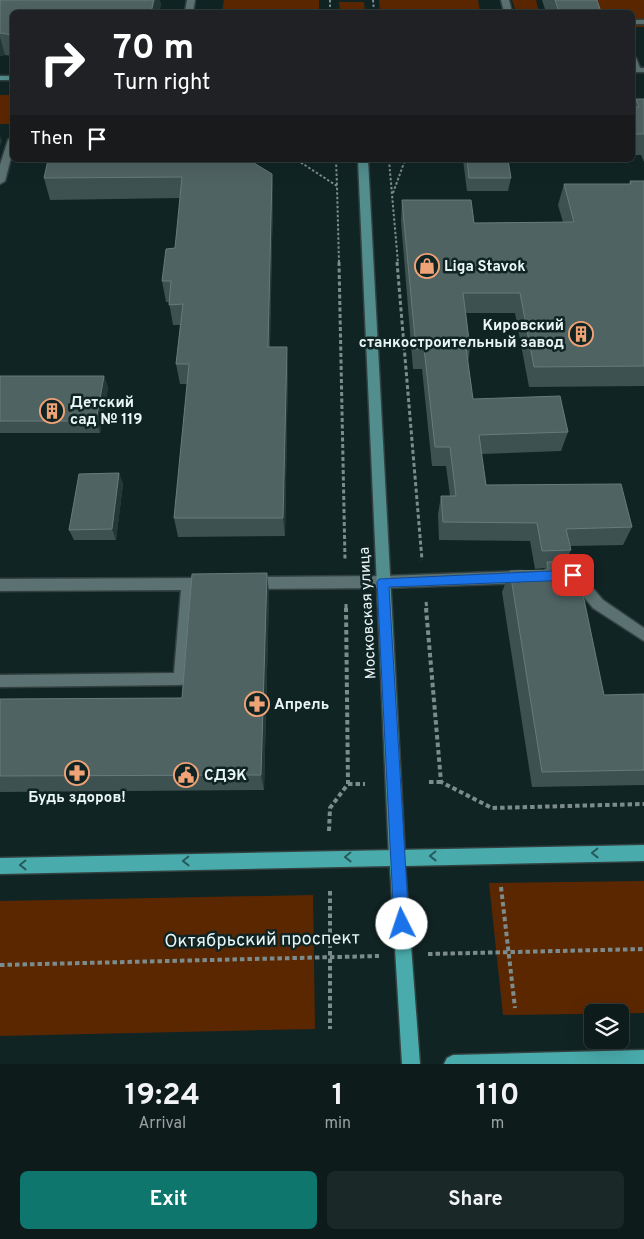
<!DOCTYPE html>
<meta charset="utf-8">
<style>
body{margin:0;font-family:Overpass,sans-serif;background:#1b2828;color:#f1f3f6;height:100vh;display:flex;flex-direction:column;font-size:19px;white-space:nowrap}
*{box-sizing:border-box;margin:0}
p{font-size:16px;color:#9aa1a3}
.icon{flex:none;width:28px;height:28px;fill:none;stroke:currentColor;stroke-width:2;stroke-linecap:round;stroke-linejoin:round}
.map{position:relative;height:1064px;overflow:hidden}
.sheet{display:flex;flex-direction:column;background:#0d1b1b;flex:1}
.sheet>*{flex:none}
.top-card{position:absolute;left:10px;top:10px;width:625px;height:152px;border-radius:8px;box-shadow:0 5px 20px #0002,0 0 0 1px #2d393a;background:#202124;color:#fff;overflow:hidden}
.buttons{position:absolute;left:584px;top:1004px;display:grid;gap:10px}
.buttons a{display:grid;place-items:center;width:45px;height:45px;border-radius:8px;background:#0d1b1b;box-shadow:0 5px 20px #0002,0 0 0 1px #2d393a;font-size:25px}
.pin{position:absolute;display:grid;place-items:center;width:42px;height:42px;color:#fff;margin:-21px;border-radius:10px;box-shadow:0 2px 8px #0006}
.me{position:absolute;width:55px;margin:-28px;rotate:356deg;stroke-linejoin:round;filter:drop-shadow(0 0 4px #0008)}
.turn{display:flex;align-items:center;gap:18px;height:105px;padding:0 20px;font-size:22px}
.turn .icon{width:65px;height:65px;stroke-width:2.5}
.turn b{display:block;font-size:35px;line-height:42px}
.then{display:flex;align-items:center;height:48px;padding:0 20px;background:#0003;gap:10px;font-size:19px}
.eta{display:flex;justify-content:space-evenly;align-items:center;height:85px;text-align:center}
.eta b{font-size:30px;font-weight:700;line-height:35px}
.action{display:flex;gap:10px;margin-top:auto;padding:10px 20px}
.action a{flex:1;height:58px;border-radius:8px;background:#0f766e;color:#fff;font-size:20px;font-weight:700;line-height:58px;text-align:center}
.action a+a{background:#1b2828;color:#f1f3f6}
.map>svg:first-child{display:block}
.green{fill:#5b2700}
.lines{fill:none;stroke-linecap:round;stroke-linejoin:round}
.lane-casing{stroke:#334040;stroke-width:3}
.street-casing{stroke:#334040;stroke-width:3}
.secondary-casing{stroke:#334040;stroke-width:3}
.primary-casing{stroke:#334040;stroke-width:3}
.path-far2{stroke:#7c8c8c;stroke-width:2;stroke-dasharray:2.5 2;stroke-linecap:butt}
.path-far1{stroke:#7c8c8c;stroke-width:3;stroke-dasharray:4 2.5;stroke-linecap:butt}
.path{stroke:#7c8c8c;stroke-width:4;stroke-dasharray:4.5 3;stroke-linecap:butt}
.lane{fill:#5c7171;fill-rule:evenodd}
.street{fill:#5c7171;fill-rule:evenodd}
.secondary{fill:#538e8e;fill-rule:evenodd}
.primary{fill:#49abab;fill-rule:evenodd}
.wall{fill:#3e5151}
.shaded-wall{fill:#243838}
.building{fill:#506363;stroke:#687a7a}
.oneway{stroke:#275a5a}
.route{fill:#1a73e8;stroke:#114b97}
.labels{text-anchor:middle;stroke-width:5;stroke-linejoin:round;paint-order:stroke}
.poi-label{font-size:15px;font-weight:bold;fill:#eaf6f6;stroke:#112424;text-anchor:start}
.street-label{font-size:15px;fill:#eaf6f6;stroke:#112424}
.near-street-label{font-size:18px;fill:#eaf6f6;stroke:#112424}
</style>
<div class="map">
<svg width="644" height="1064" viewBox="0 0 644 1064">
<rect width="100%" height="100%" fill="#112424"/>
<g class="green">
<polygon points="224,0 319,0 319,12 222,12"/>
<polygon points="379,0 478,0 480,12 380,12"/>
<polygon points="512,0 536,0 539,12 516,12"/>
<polygon points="584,0 644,0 644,27 633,27 632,12 588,12"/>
<polygon points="339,2 364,2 365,12 340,12"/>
<rect x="0" y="95" width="12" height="29"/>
<polygon points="644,881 644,1013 503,1015 489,883"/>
<polygon points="313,895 315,1029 0,1036 0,901"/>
</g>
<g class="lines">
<defs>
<g id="lane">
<polygon points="501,0 509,0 512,12 504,12"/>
<rect x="632" y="20" width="12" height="4"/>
<polygon points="632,56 636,58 641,70 640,72 633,70"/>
<polygon points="12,137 12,154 5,181 0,184 0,165 8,140"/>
<polygon points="573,569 578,571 603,600 644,628 644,641 593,608 571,581 565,580 564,576 565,572"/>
<polygon points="522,571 527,573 528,577 527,581 522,583 383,588 252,589 247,587 246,583 247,579 252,577 383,576"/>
<polygon points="207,578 212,580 213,584 212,588 194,590 187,679 185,684 180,685 0,687 0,675 174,673 181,590 0,591 0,579"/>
</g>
<g id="street">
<polygon points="187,0 195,0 193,12 185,12"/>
<rect x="632" y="68" width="12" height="4"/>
</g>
<g id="secondary">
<rect x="0" y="76" width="12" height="4"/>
<polygon points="358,160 368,160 405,857 402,862 397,865 392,862 389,857"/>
</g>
<g id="primary">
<polygon points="644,845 644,861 405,866 420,1064 402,1064 390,866 0,874 0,858"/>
<polygon points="644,1050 644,1064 444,1064 447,1058 453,1055"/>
</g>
</defs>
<use href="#lane" class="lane-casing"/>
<use href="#street" class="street-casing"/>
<use href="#secondary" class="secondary-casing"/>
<use href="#primary" class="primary-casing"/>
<g class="path-far2">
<polyline points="330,0 330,12"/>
<polyline points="373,0 374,12"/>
<polyline points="297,160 337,186 339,263"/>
<polyline points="336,160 337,186"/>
<polyline points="389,160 398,263"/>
<polyline points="393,193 405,160"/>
</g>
<g class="path-far1">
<polyline points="339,262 345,560"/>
<polyline points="397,262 422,560"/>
<polyline points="426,602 427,609"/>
<polyline points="346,604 346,609"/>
</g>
<g class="path">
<polyline points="426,608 441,782 492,808 644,804"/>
<polyline points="429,782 441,782"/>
<polyline points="348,784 365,784"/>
<polyline points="329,831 330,808 348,784 346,608"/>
<polyline points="501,887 515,1008"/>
<polyline points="330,891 330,1029"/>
<polyline points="428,954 644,949"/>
<polyline points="0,965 379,956"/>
</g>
<use href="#lane" class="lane"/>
<use href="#street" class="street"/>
<use href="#secondary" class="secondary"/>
<use href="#primary" class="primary"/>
</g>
<g class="wall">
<polygon points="0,0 161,4 159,12 12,12 12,56 5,55 0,56"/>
<polygon points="542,0 597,0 601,12 546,12"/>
<polygon points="636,99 644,99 644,162 641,155 632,155 632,107 634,107"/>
<polygon points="463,160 508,160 511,178 508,191 467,191"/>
<polygon points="272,174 273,195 270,347 288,367 285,536 178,537 174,518 187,384 180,384 176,364 180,325 173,325 169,302 166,302 162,281 175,248 180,198 50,200 44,178"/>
<polygon points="630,181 644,181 644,386 529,387 515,313 466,313 470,348 468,362 473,399 568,432 561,451 481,454 486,485 632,527 623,545 570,546 571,550 565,562 604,695 644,694 644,785 532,787 502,592 510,571 544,570 545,568 535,569 530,541 439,540 438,514 441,496 450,496 446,466 432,466 422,369 413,369 401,221 402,200 474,223 563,222 558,205 564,184 629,184"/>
<polygon points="0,376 104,376 108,388 100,433 0,433"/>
<polygon points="119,473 123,484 116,540 74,540 69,530"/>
<polygon points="267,573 269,595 264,790 0,792 0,699 182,698"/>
</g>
<g class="shaded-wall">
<polygon points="154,0 160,0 161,4 159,12 151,12"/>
<polygon points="0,37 5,55 0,56"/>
<polygon points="0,136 2,141 0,146"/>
<polygon points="272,174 273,195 269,367 268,347"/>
<polygon points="287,347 288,367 285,536 283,518"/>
<polygon points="104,376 108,388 100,433 96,421"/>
<polygon points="119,473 123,484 116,540 112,529"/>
<polygon points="267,573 269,595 264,790 261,775"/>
</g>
<g class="building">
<polygon points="0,0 154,0 151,12 12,12 12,35 0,33"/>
<polygon points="555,0 597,0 601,12 559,12"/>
<polygon points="636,99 644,99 644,134 632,134 632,107 639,107"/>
<polygon points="48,160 249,160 272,174 268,347 287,347 283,518 174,518 189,364 176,364 183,304 169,305 171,281 162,281 166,249 175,248 182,177 44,178"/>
<polygon points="467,160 508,160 511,178 469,178"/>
<polygon points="630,181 644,181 644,366 534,367 520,293 463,293 470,348 466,348 473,399 560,396 568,432 479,435 486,485 621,484 632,527 566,529 571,550 542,551 537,523 443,522 441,496 456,496 450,447 435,447 424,348 416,349 402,200 471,200 474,223 574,222 564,184 631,184"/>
<polygon points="0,376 104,376 96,421 0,421"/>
<polygon points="119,473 112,529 69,530 79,474"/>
<polygon points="576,561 604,695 644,694 644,770 542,772 510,571 548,570 547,562"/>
<polygon points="267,573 261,775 0,776 0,699 182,698 192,574"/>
</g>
<defs><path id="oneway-chevron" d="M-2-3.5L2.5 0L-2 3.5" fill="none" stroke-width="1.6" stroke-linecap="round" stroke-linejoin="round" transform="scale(1.25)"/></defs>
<g class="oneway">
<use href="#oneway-chevron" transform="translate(595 853) rotate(179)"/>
<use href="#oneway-chevron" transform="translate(433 856) rotate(179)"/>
<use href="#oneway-chevron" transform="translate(348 857) rotate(179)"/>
<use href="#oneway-chevron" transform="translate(186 861) rotate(179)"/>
<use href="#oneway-chevron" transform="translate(23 865) rotate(179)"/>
</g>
<polygon class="route" points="573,570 577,572 579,575 577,579 573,580 389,587 409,924 407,930 402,932 396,930 394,924 377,582 379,579"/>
<defs>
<symbol id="shop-ring" viewBox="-11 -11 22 22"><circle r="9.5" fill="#112424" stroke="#efa376" stroke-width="1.5"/><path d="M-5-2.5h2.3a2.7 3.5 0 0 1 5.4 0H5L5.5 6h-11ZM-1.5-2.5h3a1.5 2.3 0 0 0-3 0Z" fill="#efa376"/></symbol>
<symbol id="building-ring" viewBox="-11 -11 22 22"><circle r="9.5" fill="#112424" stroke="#efa376" stroke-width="1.5"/><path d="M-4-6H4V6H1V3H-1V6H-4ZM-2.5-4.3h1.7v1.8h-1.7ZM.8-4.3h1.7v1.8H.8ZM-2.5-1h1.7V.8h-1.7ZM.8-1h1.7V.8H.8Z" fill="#efa376"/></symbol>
<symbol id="pharmacy-ring" viewBox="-11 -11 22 22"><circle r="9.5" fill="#112424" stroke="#efa376" stroke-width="1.5"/><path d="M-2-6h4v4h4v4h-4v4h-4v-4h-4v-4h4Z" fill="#efa376"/></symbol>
<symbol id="civic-ring" viewBox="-11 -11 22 22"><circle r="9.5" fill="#112424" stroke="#efa376" stroke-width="1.5"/><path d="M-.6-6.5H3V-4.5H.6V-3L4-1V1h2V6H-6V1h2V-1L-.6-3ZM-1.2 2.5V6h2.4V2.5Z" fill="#efa376"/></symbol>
</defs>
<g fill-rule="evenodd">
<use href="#shop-ring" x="413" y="252" width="28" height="28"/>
<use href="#building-ring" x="567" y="320" width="28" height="28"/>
<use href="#building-ring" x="38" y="397" width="28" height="28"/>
<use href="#pharmacy-ring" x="243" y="690" width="28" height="28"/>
<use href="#pharmacy-ring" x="63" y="759" width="28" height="28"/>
<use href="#civic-ring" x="172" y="761" width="28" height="28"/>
</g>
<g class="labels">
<g class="poi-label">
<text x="444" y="271">Liga Stavok</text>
<text x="564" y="330" text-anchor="end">Кировский<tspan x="564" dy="17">станкостроительный завод</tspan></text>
<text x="70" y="407">Детский<tspan x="70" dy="17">сад № 119</tspan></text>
<text x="274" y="709">Апрель</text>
<text x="204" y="780">СДЭК</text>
<text x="77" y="802" text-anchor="middle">Будь здоров!</text>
</g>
<g class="street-label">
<text transform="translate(367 613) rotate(-93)" y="5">Московская улица</text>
</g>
<g class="near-street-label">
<text transform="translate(262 939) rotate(-1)" y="6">Октябрьский проспект</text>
</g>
</g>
</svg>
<div class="buttons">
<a><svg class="icon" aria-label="layers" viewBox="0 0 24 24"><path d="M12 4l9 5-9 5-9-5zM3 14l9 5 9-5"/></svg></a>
</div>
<div class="pin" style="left:573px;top:575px;background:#d93025"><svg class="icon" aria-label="arrive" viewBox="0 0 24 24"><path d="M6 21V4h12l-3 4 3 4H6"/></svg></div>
<svg class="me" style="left:402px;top:924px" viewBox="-20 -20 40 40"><circle r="19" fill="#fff"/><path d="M0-13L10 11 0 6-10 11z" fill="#1a73e8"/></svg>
<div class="top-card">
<div class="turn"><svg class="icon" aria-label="right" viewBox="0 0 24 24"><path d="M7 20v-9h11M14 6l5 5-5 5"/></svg><div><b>70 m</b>Turn right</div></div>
<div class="then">Then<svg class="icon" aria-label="arrive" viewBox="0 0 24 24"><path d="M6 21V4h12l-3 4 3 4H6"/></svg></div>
</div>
</div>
<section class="sheet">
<div class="eta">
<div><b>19:24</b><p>Arrival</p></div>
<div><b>1</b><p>min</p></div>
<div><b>110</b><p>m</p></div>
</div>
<div class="action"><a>Exit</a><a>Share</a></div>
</section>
